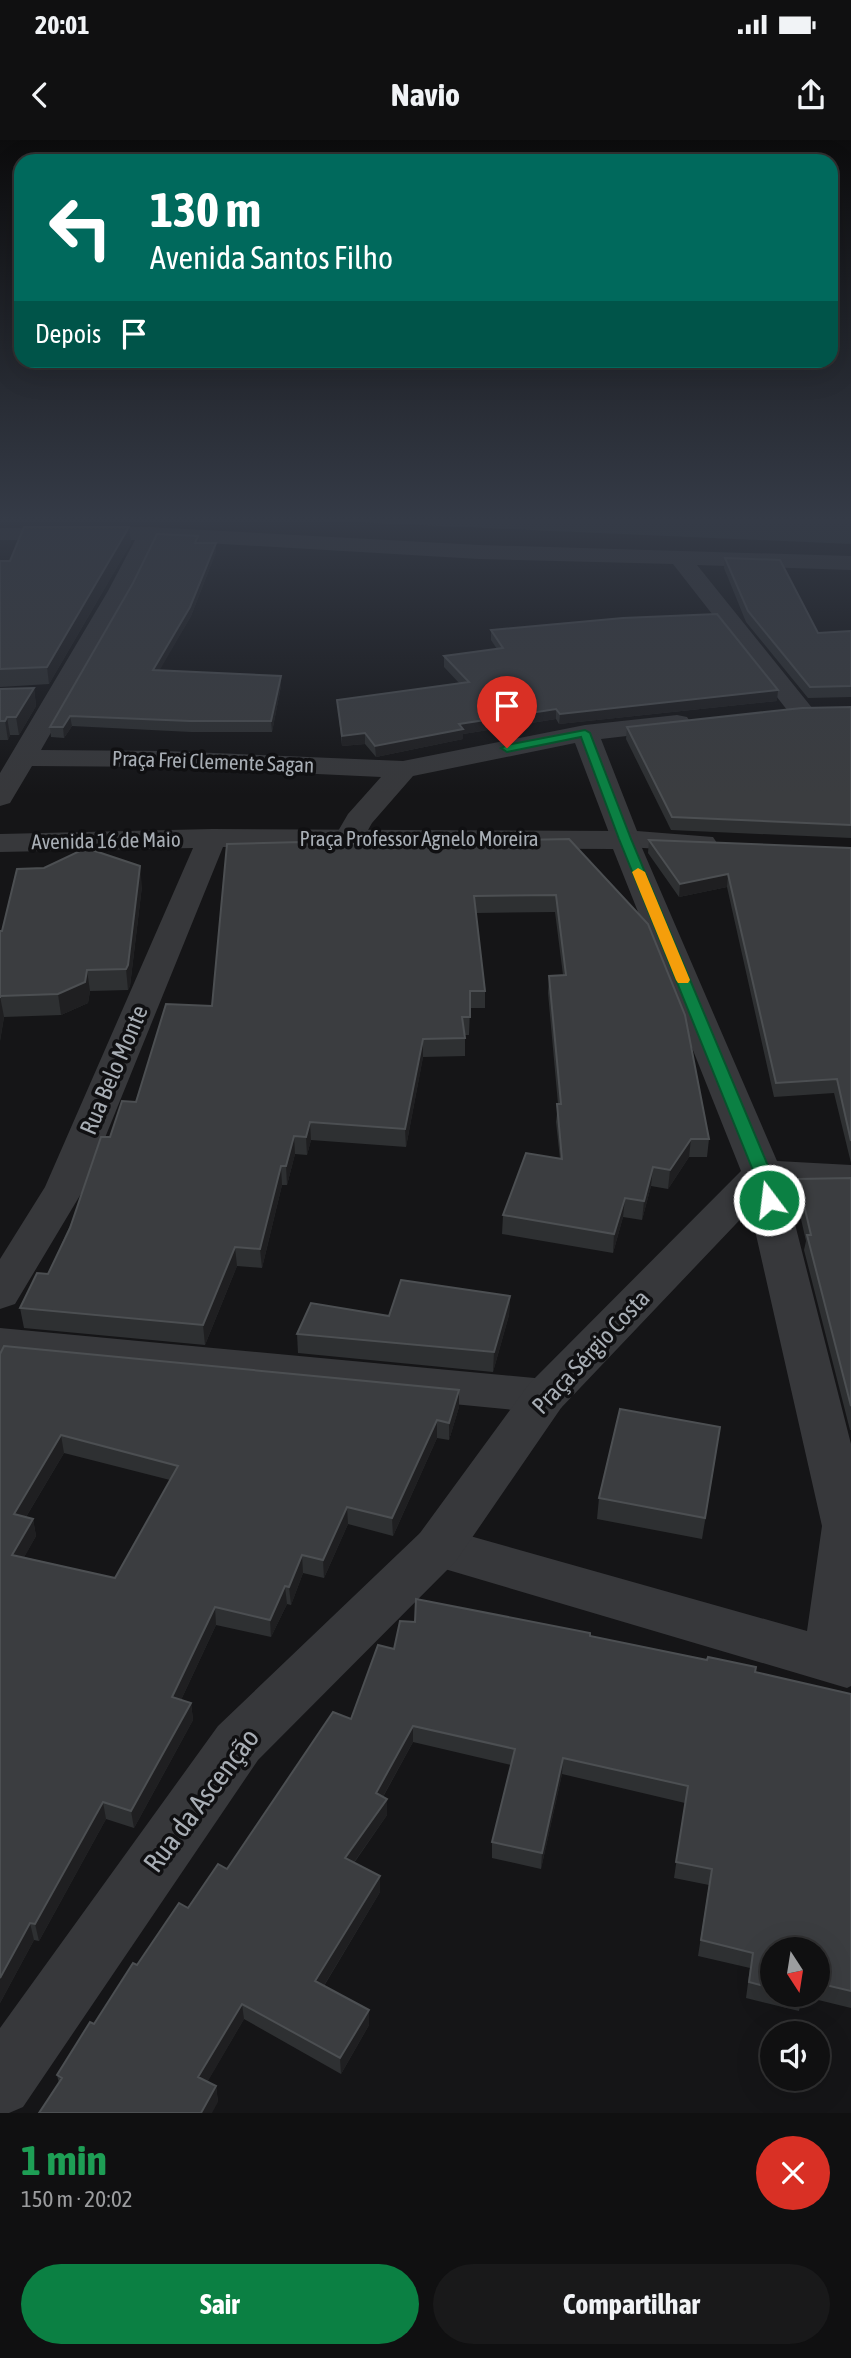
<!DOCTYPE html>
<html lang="pt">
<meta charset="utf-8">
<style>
body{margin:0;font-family:"Asap Condensed",sans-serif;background:#19191a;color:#f1f3f6;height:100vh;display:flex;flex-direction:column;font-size:26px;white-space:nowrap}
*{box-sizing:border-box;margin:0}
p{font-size:23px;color:#9c9d9f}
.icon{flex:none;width:38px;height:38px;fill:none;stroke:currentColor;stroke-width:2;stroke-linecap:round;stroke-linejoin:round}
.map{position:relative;height:1973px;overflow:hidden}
.side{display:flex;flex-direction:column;background:#101011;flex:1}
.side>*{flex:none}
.top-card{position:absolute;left:14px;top:14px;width:824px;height:214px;border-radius:21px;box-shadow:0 7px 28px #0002,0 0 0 2px #303031;background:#00695c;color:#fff;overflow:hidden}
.needle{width:46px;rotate:168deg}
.controls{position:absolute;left:760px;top:1797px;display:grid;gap:14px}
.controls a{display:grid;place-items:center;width:70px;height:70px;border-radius:50%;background:#101011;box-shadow:0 7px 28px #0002,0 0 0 2px #303031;font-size:35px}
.pin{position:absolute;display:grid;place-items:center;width:60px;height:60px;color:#fff;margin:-72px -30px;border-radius:50% 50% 50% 0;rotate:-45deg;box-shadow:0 0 7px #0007}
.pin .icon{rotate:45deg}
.me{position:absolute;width:77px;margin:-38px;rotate:345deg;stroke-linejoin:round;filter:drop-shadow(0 0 5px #0008)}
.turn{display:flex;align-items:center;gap:24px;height:147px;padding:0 21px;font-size:32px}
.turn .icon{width:91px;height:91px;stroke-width:2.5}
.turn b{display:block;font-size:49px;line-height:60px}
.then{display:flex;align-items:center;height:66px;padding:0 21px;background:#0003;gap:14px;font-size:26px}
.round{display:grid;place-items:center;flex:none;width:74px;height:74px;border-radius:37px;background:#19191a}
.head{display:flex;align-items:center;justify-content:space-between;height:119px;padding:0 21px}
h1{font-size:42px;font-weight:700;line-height:52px;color:#1e9e55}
.primary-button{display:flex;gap:14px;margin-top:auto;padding:14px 21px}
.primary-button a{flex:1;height:80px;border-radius:42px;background:#0b8043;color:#fff;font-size:28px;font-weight:700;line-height:80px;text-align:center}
.primary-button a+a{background:#19191a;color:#f1f3f6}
.status{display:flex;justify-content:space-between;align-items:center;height:49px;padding:0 35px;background:#101011;direction:ltr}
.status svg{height:19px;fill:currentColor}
header{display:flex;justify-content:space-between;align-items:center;height:91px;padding:0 21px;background:#101011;font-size:32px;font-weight:700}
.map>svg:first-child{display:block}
.water{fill:#2d3539}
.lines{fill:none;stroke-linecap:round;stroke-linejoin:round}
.minor{fill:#37383b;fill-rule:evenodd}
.tertiary{fill:#37383b;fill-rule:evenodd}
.wall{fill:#2e3032;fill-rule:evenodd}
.shaded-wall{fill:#1f1f21}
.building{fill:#3b3d40;stroke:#4c4f52;stroke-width:2;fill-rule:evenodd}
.route{fill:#0b8043;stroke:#07532c;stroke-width:2}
.slow{fill:#f59e0b}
.labels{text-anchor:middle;stroke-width:7;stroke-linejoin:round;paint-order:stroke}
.far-street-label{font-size:21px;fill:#a8aeb5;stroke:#101012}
.street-label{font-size:24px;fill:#a8aeb5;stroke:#101012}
.near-street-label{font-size:28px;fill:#a8aeb5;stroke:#101012}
</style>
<div class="status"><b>20:01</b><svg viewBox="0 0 49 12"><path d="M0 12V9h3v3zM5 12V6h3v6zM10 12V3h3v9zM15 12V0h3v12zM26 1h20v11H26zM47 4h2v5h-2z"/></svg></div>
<header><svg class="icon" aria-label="back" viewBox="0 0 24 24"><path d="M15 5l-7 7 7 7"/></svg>Navio<svg class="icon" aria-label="share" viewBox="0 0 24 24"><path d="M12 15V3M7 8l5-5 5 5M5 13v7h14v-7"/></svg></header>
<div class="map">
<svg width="851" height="1973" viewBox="0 0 851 1973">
<rect width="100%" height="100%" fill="#151517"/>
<polygon class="water" points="283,379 851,379 851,404"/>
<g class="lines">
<g class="minor">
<polygon points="149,387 479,405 851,416 851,430 697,425 813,569 809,575 800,577 791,575 673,424 479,419 156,400 132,451 41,610 167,611 403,621 585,585 677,575 687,577 691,583 687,589 601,599 637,691 713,697 717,703 713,709 702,712 614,706 575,603 413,636 372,683 360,704 349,707 338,704 334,698 348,674 381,637 167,627 32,626 10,663 0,666 0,633 108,451 135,400 0,400 0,388"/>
<polygon points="762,1021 776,1024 782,1033 851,1304 851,1546 847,1548 438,1427 420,1421 413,1407 420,1393 438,1387 807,1491 822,1386 742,1033 748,1024"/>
<polygon points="0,1188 545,1239 561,1244 568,1256 561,1268 545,1273 0,1220"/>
</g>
<polygon class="tertiary" points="212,689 625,691 636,694 777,1021 851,1025 851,1049 772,1046 561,1268 456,1421 258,1620 23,1967 9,1973 0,1973 0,1888 218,1586 420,1393 529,1244 741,1031 613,709 223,707 85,1047 15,1164 0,1169 0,1119 45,1047 193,708 0,712 0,694"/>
</g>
<g class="wall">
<polygon points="129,387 131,403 49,544 0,547 0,421 10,421"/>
<polygon points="198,396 199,403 216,403 216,412 191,476 159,530 281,536 281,546 272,592 191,592 72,586 64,598 51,597 50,587"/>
<polygon points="725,418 818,493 851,491 851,557 808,558 746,482 724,428"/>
<polygon points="491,490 777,561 559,584 556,579 463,594 463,599 376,617 365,604 342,606 337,560 460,544 444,527 444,516 497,509 491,500"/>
<polygon points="34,548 36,566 19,595 10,595 8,600 0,600 0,549"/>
<polygon points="851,567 851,698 671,690 626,599 627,587"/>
<polygon points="569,699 709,999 707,1017 689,1017 668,1049 651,1046 642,1080 623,1077 613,1113 502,1094 503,1075 560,1019 556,982 558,964 548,853 549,836 563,835 555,772 476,773 485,851 485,868 470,868 469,895 465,895 465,916 423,917 406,1007 311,1000 307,1015 295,1014 287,1045 282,1045 262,1128 237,1126 205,1205 24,1188 20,1168 48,1134 110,997 136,962 212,866 301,705"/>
<polygon points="649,700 851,708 851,1023 834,953 774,957 727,747 679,757 648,713"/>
<polygon points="142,746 130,846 128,850 90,851 88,863 61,875 4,877 0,901 0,791"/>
<polygon points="851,1038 851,1290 850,1290 804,1110 806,1101 795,1053 798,1039"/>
<polygon points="510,1156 509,1175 493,1232 298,1213 297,1194 389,1176"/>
<path d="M 0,1214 L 459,1250 L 459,1267 L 449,1300 L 437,1298 L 393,1396 L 348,1384 L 324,1438 L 303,1433 L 291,1465 L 287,1464 L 271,1497 L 216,1485 L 181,1560 L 191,1563 L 193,1580 L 134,1688 L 106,1679 L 39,1801 L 34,1800 L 0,1863 ZM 64,1313 L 170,1340 L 115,1438 L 24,1417 L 36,1396 L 33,1379 L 26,1377 Z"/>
<polygon points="717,1308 702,1399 597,1379 599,1358"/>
<path d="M 590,1496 L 851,1554 L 851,1868 L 802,1856 L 799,1871 L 746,1858 L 750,1828 L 698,1816 L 709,1745 L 674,1738 L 685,1663 L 562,1634 L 541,1729 L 492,1718 L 492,1702 L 511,1625 L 413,1602 L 383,1657 L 387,1659 L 387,1675 L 354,1723 L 380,1752 L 324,1846 L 369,1885 L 341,1934 L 244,1879 L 207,1942 L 216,1946 L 218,1962 L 59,1943 L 57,1935 L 137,1825 L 188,1768 L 227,1729 L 351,1579 L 394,1509 ZM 772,1810 L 817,1810 L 817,1855 L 772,1855 Z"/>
</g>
<g class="shaded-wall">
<polygon points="129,387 131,403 49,544 47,527"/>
<polygon points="216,403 216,412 191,476 154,540 153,530"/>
<polygon points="281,536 281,546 272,592 271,581"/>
<polygon points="34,548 36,566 19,595 16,577"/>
<polygon points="778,550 777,561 559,584 560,574"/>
<polygon points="556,569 556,579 463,594 463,599 376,617 375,606 459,584"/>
<polygon points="70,576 72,586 64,598 63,587"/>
<polygon points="7,577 10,595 8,600 5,581"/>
<polygon points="365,593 365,604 342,606 342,596"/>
<polygon points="140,726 142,746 130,846 128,850 126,829"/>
<polygon points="728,734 727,747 679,757 680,744"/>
<polygon points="87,830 90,851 88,863 61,875 58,854"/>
<polygon points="0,856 4,877 0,901"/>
<polygon points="423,899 423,917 406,1007 405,989"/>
<polygon points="310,982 311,1000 307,1015 306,997"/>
<polygon points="294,996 295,1014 287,1045 286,1026"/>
<polygon points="691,999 689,1017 668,1049 670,1030"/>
<polygon points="281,1026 282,1045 262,1128 260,1109"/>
<polygon points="653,1027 651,1046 642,1080 644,1061"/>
<polygon points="625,1058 623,1077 613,1113 614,1094"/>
<polygon points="235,1107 237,1126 205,1205 203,1185"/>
<polygon points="510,1156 509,1175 493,1232 494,1212"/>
<polygon points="459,1250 459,1267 449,1300 449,1283"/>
<polygon points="437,1280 437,1298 393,1396 392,1378"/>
<polygon points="61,1295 64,1313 17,1392 14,1374"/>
<polygon points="347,1367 348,1384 324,1438 323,1420"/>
<polygon points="33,1379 36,1396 16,1432 12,1415"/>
<polygon points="302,1415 303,1433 291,1465 289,1447"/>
<polygon points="285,1446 287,1464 271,1497 270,1480"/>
<polygon points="215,1467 216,1485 174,1575 172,1557"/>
<polygon points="191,1563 193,1580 134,1688 131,1671"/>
<polygon points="413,1586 413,1602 376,1669 376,1653"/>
<polygon points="563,1618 562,1634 541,1729 542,1713"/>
<polygon points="387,1659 387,1675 345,1735 345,1718"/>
<polygon points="103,1662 106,1679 39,1801 35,1784"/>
<polygon points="380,1736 380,1752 317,1857 315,1841"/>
<polygon points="30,1783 34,1800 0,1863 0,1838"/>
<polygon points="242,1864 244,1879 201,1953 198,1937"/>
<polygon points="369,1870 369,1885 341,1934 340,1918"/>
<polygon points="216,1946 218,1962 212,1973 201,1973"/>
</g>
<g class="building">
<polygon points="24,387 129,387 47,527 0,529 0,421 10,421"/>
<polygon points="157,394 198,396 195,403 216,403 190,467 153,530 281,536 271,581 190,581 70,576 63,587 50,587 133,443"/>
<polygon points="725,418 780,420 818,493 851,491 851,546 810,547 748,471"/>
<polygon points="717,474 778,550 560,574 556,569 459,584 463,589 375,606 365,593 342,596 337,560 469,542 444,516 503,508 491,490 623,478"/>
<polygon points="34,548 16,577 7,577 5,581 0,581 0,549"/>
<polygon points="851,567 851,685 672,677 627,587 802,568"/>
<polygon points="569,699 648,784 685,875 709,999 691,999 670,1030 653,1027 644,1061 625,1058 614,1094 503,1075 526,1013 562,1019 557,964 561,964 549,836 566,835 556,755 474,756 485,851 470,851 470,877 462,877 465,898 423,899 405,989 310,982 306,997 294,996 286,1026 281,1026 260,1109 235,1107 203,1185 20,1168 37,1133 48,1134 70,1088 101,997 110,997 122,961 136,962 166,864 212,866 227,704 301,702 301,705"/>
<polygon points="649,700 851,708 851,1001 837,939 776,943 728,734 680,744"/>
<polygon points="86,708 140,726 128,825 126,829 87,830 85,842 58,854 0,856 0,858 0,791 2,791 17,729 44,728"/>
<polygon points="851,1038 851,1266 807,1095 811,1095 798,1039"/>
<polygon points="401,1140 510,1156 494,1212 297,1194 311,1163 389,1176"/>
<path d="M 4,1206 L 459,1250 L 449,1283 L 437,1280 L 392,1378 L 347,1367 L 323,1420 L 302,1415 L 289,1447 L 285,1446 L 270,1480 L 215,1467 L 172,1557 L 191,1563 L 131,1671 L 103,1662 L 35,1784 L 30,1783 L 0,1838 L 0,1214 ZM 61,1295 L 178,1326 L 115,1438 L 12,1415 L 33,1379 L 14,1374 Z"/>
<polygon points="620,1269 720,1287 705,1378 599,1358"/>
<polygon points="416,1459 590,1493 590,1496 707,1520 708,1517 756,1527 755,1532 851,1554 851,1851 817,1843 817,1810 772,1810 772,1848 749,1842 753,1813 701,1800 712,1729 676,1722 688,1646 563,1618 542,1713 492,1702 515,1609 413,1586 376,1653 387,1659 345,1718 380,1736 315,1841 369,1870 340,1918 242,1864 198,1937 216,1946 201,1973 39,1973 62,1938 57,1935 90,1882 94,1884 133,1823 137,1825 179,1763 188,1768 218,1724 227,1729 333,1572 351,1579 378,1505 394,1509 400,1481 415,1482"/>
</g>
<linearGradient id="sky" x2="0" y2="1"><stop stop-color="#0c0c0d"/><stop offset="0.58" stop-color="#353b47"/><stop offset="1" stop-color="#353b47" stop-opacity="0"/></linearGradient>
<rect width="851" height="655" fill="url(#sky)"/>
<polygon class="route" points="585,590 590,593 631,699 771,1033 777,1060 775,1064 763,1064 760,1060 754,1033 619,699 581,597 507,612 501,608 507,605"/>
<polygon class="slow" points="638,728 645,732 690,840 688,843 678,843 676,840 632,732"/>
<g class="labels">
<g class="far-street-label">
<text transform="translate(213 622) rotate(2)" y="7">Praça Frei Clemente Sagan</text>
<text x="419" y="706">Praça Professor Agnelo Moreira</text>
<text transform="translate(106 701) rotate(-1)" y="7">Avenida 16 de Maio</text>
</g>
<g class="street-label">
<text transform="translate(114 930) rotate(-67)" y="8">Rua Belo Monte</text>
<text transform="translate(591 1212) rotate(-47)" y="8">Praça Sérgio Costa</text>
</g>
<g class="near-street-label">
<text transform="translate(201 1660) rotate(-53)" y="10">Rua da Ascenção</text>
</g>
</g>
</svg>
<div class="controls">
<a><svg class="needle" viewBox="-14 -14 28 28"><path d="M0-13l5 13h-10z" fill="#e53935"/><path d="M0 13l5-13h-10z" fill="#9c9d9f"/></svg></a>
<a><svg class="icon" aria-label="sound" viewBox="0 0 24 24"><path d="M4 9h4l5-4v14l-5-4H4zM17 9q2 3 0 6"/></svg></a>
</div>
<div class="pin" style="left:507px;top:608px;background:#d93025"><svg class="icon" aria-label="arrive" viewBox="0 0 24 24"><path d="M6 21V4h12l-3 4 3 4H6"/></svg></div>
<svg class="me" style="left:769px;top:1060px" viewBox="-20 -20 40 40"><circle r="17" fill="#0b8043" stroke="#fff" stroke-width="3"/><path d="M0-11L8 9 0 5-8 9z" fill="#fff"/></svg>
<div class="top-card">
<div class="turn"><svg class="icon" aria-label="left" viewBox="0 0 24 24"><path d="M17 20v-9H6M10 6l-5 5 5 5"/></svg><div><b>130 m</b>Avenida Santos Filho</div></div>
<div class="then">Depois<svg class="icon" aria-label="arrive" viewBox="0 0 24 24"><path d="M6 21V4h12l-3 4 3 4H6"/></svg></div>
</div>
</div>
<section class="side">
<div class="head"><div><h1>1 min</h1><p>150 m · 20:02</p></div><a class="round" style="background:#d93025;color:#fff"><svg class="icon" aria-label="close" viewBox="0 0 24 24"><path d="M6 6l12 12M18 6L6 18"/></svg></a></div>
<div class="primary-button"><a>Sair</a><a>Compartilhar</a></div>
</section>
